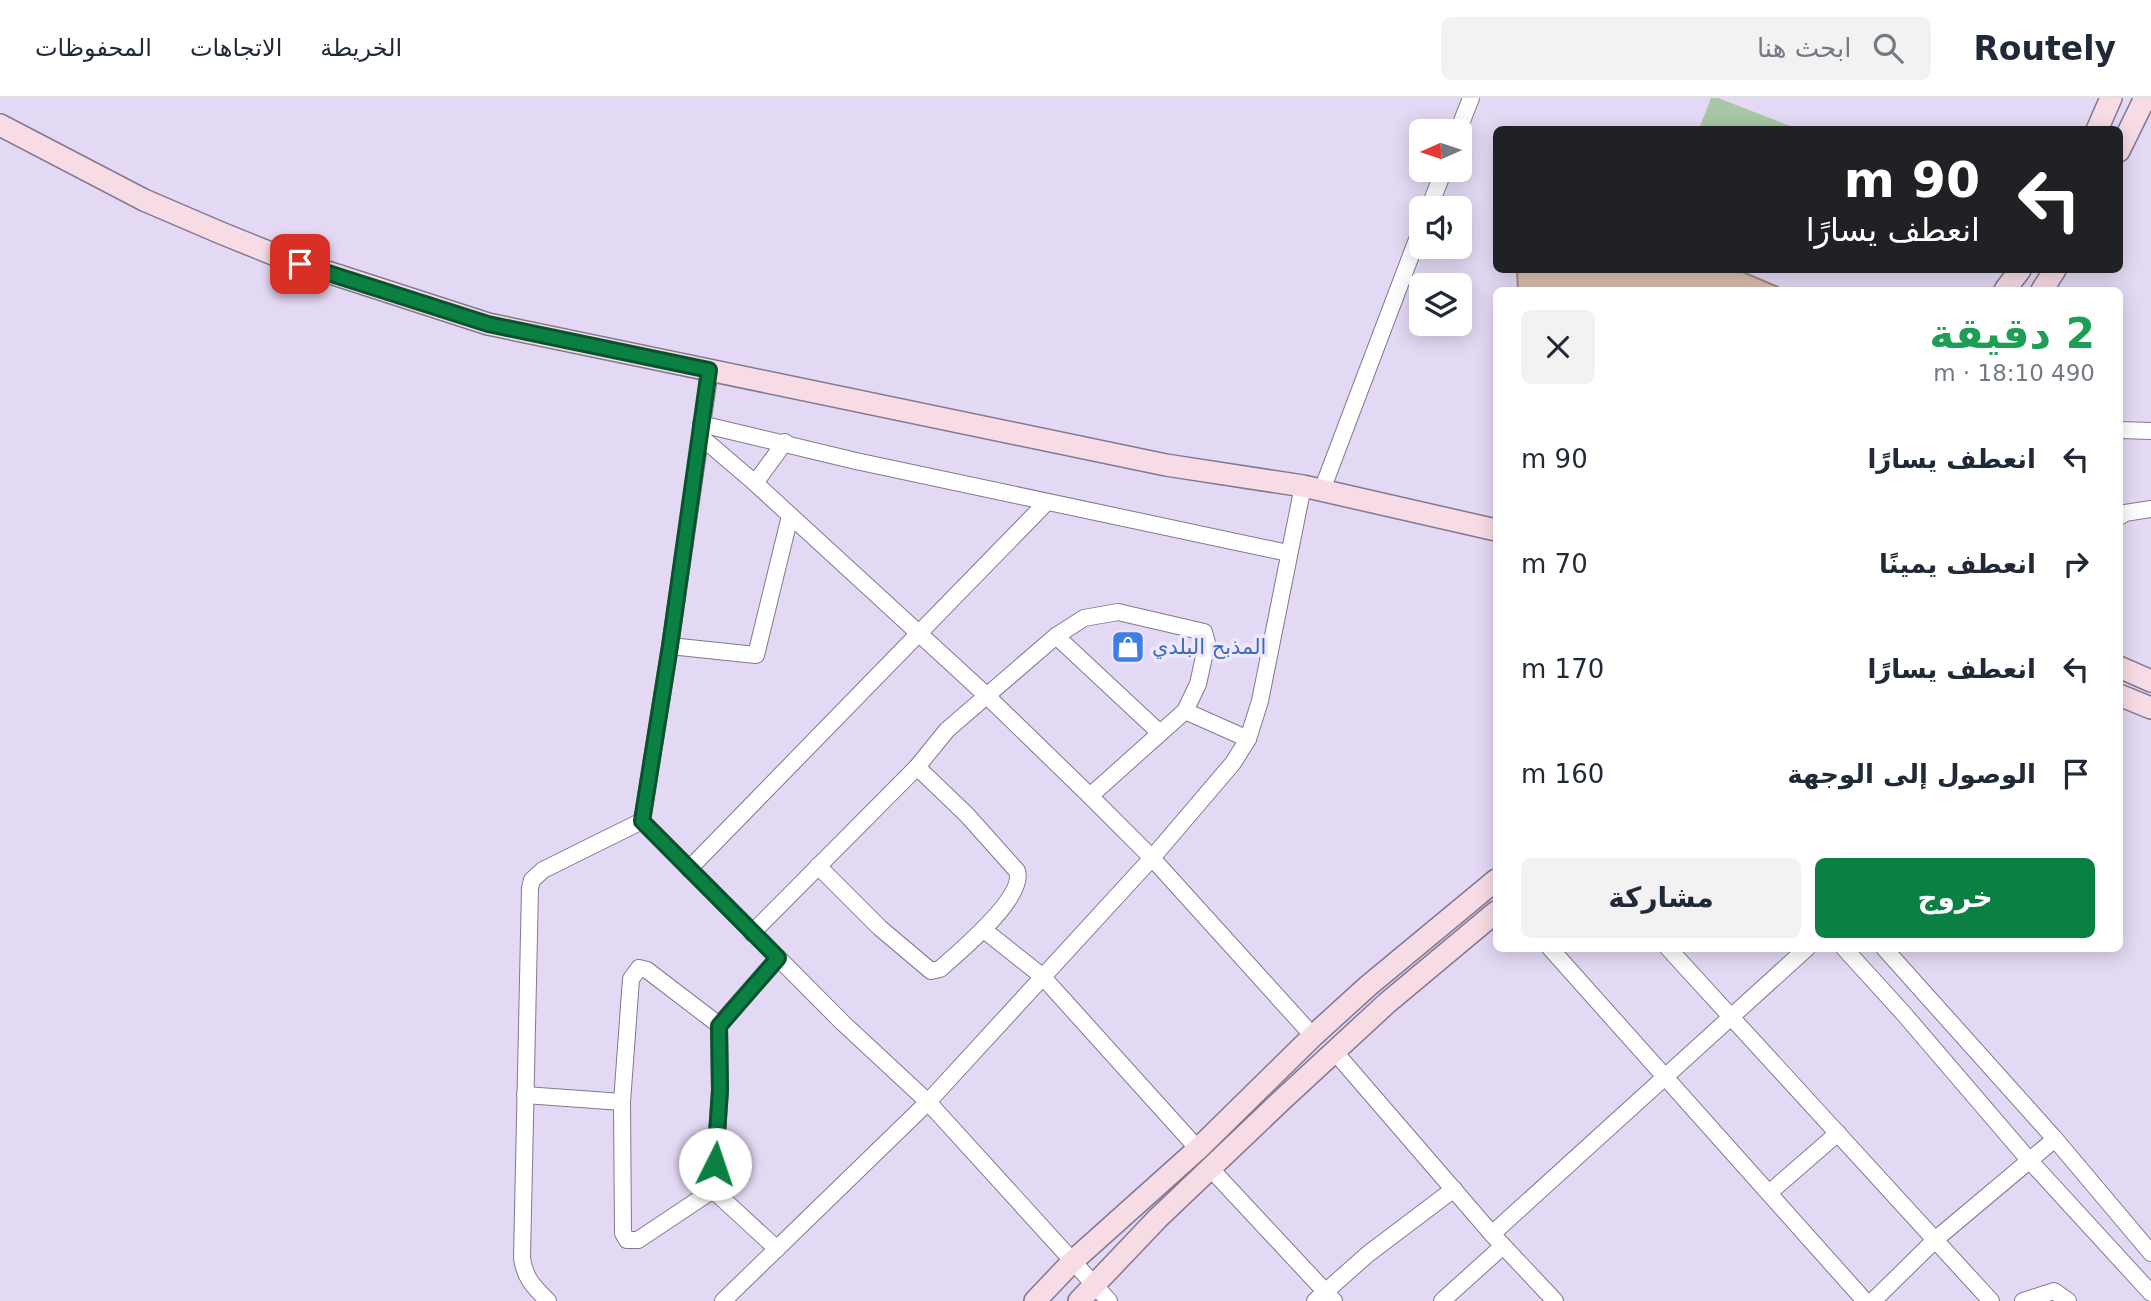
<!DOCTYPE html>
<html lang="ar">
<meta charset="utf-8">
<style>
body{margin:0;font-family:"DejaVu Sans",Vazirmatn,sans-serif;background:#f2f2f3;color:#1f2937;direction:rtl;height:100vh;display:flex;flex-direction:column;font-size:26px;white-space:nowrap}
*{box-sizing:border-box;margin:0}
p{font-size:23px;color:#747a83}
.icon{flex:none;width:38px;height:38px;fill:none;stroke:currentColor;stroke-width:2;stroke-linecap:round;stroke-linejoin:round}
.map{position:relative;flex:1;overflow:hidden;direction:ltr}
.side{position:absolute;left:1493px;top:189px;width:630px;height:665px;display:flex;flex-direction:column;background:#fff;border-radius:10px;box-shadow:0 4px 18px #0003;direction:rtl}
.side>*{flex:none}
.guide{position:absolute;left:1493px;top:28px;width:630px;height:147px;border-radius:10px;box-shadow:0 4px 18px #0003;direction:rtl;background:#202124;color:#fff;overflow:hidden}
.needle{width:46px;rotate:267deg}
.fabs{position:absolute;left:1409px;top:21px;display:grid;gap:14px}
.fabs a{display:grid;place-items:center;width:63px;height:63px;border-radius:10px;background:#fff;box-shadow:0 4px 18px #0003;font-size:35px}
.pin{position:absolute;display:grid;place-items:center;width:60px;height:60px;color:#fff;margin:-30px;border-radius:14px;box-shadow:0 4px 10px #0006}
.me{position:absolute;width:77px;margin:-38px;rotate:4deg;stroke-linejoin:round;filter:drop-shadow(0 0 5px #0008)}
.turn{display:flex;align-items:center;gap:24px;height:147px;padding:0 28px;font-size:32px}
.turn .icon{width:91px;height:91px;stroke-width:2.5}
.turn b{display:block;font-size:49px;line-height:60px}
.round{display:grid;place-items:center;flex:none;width:74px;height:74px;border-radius:10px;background:#f2f2f3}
.summary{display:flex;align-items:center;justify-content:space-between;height:119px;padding:0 28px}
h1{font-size:42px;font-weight:800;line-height:52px;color:#1e9e55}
.primary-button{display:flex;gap:14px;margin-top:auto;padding:14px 28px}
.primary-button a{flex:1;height:80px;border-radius:10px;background:#0b8043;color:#fff;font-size:28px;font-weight:800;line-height:80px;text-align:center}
.primary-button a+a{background:#f2f2f3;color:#1f2937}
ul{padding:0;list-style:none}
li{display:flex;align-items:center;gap:21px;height:105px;padding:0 28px}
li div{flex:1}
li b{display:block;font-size:26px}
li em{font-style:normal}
header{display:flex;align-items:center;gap:42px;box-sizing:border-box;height:98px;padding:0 35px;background:#fff;border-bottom:2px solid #e0e1e3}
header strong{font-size:33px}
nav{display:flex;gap:38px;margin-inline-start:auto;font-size:24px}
.search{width:490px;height:63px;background:#f2f2f3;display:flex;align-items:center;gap:18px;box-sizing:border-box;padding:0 24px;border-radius:10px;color:#747a83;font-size:26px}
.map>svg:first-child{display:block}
.green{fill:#a7c7a6}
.building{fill:#dbbeb1;stroke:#a4897d;stroke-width:2}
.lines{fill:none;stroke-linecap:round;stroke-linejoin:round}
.street-casing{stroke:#827891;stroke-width:18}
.secondary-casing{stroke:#827891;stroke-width:24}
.street{stroke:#fff;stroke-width:16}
.secondary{stroke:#f8dce5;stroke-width:21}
.route-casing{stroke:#07532c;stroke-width:18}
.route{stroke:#0b8043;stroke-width:12}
.labels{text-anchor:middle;stroke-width:7;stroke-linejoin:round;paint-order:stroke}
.shop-label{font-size:21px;fill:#366cbe;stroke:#f0e7fd;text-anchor:start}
</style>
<header>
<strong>Routely</strong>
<div class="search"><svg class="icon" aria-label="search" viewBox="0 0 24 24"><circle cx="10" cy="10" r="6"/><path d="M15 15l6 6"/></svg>ابحث هنا</div>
<nav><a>الخريطة</a><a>الاتجاهات</a><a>المحفوظات</a></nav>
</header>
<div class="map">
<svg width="2151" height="1203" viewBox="0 0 2151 1203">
<rect width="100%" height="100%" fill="#e4d9f4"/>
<polygon class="green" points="1711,0 1718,0 1798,31 1699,31"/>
<polygon class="building" points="1517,172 1738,172 1778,189 1776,192 1518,192"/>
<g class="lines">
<defs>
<g id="street">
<polyline points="1458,33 1471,0"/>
<polyline points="1429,110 1444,72"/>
<polyline points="701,326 856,363 1288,455"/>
<polyline points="2119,332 2151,333"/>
<polyline points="700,338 755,385 986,597 1090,698 1152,760 1313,938"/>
<polyline points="755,385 785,344"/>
<polyline points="1322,392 1421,131"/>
<polyline points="2119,419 2125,415 2151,411"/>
<polyline points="1056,538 1160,635"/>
<polyline points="670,548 756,557 790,418"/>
<polyline points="1185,613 1248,641"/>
<polyline points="642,723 843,925 928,1004 1109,1203"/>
<polyline points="642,723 670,548 710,272"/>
<path d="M 818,768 L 880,830 L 931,873 L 940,871 C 958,855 1026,799 1017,773 L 967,717 L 917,669"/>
<polyline points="689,771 1046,405"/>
<polyline points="984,832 1042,878 1198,1051"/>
<polyline points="752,835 917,669 947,632 1056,538 1084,520 1118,514 1204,534 1207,545 1198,586 1185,613 1090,698"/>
<polyline points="1550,850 1865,1203"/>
<polyline points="1668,850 1991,1203"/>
<polyline points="1844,850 1904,916 2029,1062 2151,1195"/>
<polyline points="1884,850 2055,1041 2151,1155"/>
<polyline points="1334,953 1492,1136 1555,1203"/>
<polyline points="525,997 622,1004 623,1135 627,1142 638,1142 713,1092 720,992 719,927 778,860"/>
<polyline points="622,1004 631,881 639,870 647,872 719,927"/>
<polyline points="1211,1071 1334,1203"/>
<polyline points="713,1092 777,1151"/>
<polyline points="1769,1095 1838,1035"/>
<polyline points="1492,1136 1807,850"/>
<path d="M 548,1203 C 534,1189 525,1181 522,1160 L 530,790 L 532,782 L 543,772 L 642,723"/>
<polyline points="723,1203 928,1004 1152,760 1233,665 1248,641 1260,603 1303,388"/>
<polyline points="1315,1203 1368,1156 1454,1091"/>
<polyline points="1442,1203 1503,1148"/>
<polyline points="1873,1203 1936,1141 2055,1041"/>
<polyline points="2023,1203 2054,1193 2068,1203"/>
</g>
<g id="secondary">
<polyline points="0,27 144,102 221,135 278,158 488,226 1166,367 1303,388 1496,432"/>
<polyline points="2097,32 2111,0"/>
<polyline points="2119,53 2145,0"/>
<polyline points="2005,192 2020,172"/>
<polyline points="2042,192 2055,172"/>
<polyline points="2119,569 2151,583"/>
<polyline points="2119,597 2151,610"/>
<polyline points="1035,1203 1074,1162 1198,1051 1313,938 1368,888 1496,782"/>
<polyline points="1079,1203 1158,1120 1283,1001 1387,905 1496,814"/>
</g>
</defs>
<use href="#street" class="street-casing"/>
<use href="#secondary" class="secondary-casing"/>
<use href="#street" class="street"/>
<use href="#secondary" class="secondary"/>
</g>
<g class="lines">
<defs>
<polyline id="route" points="300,166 488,226 709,272 670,548 642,723 778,860 719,928 720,992 715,1066"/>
</defs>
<use href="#route" class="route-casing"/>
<use href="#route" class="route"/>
</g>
<defs>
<symbol id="shop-square" viewBox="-11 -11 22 22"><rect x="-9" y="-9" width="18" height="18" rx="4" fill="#3f7fe0" stroke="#f0e7fd"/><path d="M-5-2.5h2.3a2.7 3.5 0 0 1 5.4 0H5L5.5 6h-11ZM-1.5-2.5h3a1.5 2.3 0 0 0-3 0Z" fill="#fff"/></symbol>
</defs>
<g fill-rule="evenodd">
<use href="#shop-square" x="1109" y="530" width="38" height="38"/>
</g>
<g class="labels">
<g class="shop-label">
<text x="1152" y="556">المذبح البلدي</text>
</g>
</g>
</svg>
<div class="fabs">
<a><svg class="needle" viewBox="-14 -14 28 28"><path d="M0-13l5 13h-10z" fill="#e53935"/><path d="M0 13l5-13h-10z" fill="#747a83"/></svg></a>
<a><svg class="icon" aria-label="sound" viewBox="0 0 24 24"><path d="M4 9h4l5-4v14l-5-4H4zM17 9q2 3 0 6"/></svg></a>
<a><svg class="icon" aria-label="layers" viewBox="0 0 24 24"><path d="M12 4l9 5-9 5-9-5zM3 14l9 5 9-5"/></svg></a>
</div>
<div class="pin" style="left:300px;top:166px;background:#d93025"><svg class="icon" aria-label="arrive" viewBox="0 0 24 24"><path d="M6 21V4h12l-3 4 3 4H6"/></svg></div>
<svg class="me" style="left:715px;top:1066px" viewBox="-20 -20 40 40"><circle r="19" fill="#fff"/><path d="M0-13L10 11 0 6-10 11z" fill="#0b8043"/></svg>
<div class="guide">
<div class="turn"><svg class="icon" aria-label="left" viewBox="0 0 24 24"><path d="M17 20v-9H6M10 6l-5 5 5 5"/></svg><div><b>90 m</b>انعطف يسارًا</div></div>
</div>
<section class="side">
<div class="summary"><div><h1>2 دقيقة</h1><p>490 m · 18:10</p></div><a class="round"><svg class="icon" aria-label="close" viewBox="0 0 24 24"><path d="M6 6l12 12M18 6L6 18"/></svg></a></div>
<ul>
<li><svg class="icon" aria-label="left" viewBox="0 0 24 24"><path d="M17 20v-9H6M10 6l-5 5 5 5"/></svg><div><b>انعطف يسارًا</b></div><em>90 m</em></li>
<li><svg class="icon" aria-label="right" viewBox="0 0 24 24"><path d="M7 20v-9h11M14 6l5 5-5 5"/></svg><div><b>انعطف يمينًا</b></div><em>70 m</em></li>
<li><svg class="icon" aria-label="left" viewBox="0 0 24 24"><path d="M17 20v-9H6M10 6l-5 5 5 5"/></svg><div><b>انعطف يسارًا</b></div><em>170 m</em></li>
<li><svg class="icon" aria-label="arrive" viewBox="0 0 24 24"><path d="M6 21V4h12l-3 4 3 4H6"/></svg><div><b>الوصول إلى الوجهة</b></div><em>160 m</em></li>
</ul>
<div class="primary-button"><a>خروج</a><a>مشاركة</a></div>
</section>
</div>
